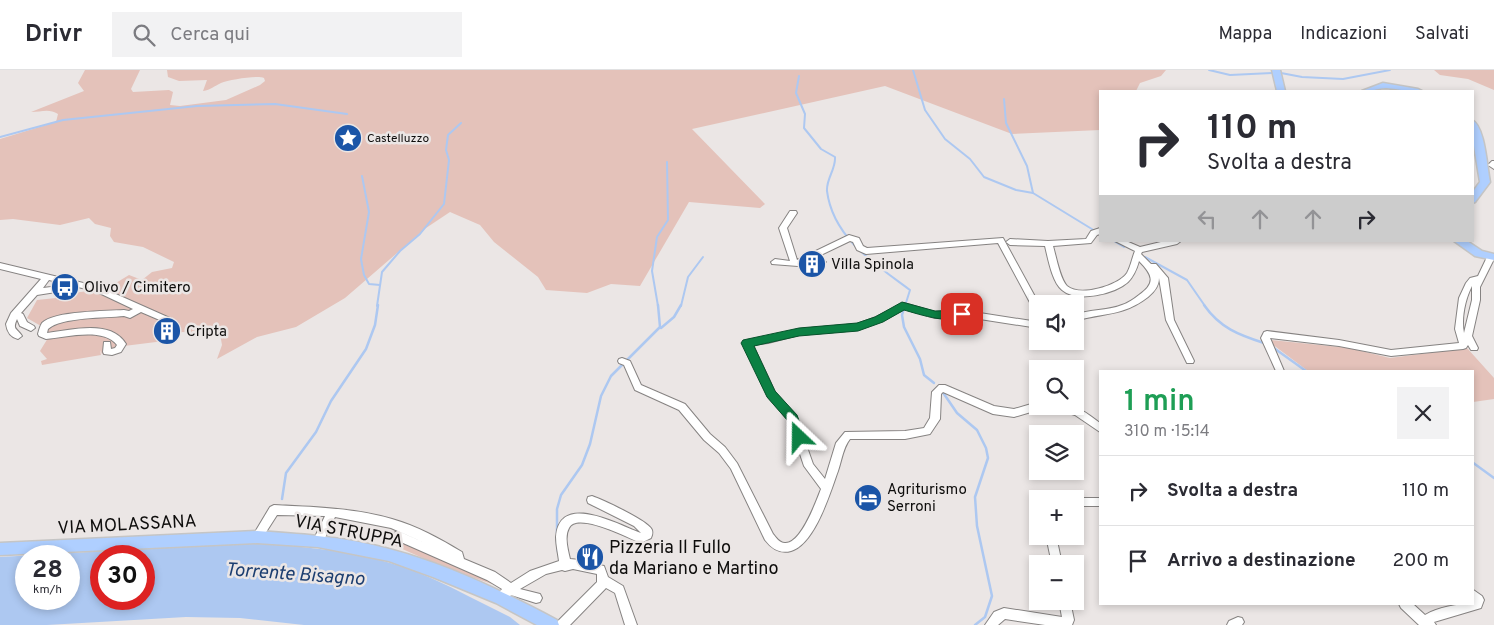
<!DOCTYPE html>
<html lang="it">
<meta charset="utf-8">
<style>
body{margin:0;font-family:Overpass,sans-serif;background:#f2f2f3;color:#2b2b33;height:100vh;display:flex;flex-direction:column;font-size:19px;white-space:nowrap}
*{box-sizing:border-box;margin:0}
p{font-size:16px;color:#7c7c81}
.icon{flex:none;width:28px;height:28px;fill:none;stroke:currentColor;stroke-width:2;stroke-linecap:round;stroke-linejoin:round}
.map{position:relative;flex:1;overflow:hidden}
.side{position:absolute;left:1099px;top:300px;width:375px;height:235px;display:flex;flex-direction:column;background:#fff;border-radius:0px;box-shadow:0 2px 8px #0003}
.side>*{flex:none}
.top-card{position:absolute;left:1099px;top:20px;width:375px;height:152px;border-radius:0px;box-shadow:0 2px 8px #0003;background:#fff;color:#2b2b33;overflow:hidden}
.controls{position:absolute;left:1029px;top:225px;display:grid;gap:10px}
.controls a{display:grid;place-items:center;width:55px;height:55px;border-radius:0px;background:#fff;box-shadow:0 2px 8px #0003;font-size:25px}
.speed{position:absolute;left:15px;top:475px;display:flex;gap:10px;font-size:25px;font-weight:700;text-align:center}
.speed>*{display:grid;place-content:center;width:65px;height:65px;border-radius:50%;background:#fff;box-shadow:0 2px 8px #0003;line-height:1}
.speed small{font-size:12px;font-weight:400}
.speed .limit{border:8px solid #d22;background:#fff;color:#111}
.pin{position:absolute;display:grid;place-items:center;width:42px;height:42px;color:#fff;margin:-21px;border-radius:10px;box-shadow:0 2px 8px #0006}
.me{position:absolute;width:55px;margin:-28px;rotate:337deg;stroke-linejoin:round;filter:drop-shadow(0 0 4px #0008)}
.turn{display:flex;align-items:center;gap:18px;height:105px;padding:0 25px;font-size:22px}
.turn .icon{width:65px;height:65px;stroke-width:2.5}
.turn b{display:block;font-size:35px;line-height:42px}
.lanes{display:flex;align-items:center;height:48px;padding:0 25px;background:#0003;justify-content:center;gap:25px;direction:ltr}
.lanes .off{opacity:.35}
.round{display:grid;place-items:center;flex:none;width:52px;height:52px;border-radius:0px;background:#f2f2f3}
.head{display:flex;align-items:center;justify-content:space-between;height:85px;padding:0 25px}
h1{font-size:30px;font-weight:600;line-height:38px;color:#1e9e55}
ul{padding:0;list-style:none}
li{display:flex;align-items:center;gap:15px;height:70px;padding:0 25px;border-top:1px solid #e1e1e2}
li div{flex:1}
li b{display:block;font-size:19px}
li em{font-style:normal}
header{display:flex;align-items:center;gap:30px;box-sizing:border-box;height:70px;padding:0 25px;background:#fff;border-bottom:1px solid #e1e1e2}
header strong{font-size:24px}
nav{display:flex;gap:28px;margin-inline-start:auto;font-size:18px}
.search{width:350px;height:45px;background:#f2f2f3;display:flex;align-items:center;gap:12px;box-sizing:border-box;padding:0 18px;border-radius:0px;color:#7c7c81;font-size:19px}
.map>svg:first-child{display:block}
.green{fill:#e4c2ba}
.water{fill:#adc8f1;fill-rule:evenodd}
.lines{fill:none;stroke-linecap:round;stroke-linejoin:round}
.stream-far1{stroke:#adc8f1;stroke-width:2}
.stream{stroke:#adc8f1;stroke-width:2.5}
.building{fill:#b0acab;stroke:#8b8887}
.minor-casing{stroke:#868382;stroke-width:2}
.major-casing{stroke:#c5c5c5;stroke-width:3}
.minor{fill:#fff;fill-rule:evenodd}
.major{fill:#afcfff;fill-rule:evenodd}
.route{fill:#0b8043;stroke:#07532c}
.labels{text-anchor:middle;stroke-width:5;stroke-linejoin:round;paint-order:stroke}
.far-poi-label{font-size:12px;fill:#0e0d0c;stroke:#ebe6e5;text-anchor:start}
.poi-label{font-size:15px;fill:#0e0d0c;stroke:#ebe6e5;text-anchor:start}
.near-street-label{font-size:18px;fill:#0e0d0c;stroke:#ebe6e5}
.near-poi-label{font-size:18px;fill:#0e0d0c;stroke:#ebe6e5;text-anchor:start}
.near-water-label{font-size:19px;font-style:italic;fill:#1c3e70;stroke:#ebe6e5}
</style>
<header>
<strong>Drivr</strong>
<div class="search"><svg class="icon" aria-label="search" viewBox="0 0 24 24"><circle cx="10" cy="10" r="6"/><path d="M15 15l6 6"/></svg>Cerca qui</div>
<nav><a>Mappa</a><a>Indicazioni</a><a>Salvati</a></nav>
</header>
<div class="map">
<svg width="1494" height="555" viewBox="0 0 1494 555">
<rect width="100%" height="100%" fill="#ebe6e5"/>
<g class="green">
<path d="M 85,0 L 140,0 L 131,19 L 133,22 L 169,20 L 173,22 L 170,35 L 180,36 L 226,30 L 260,15 L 265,11 L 264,8 C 257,5 229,10 221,13 C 214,16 211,20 203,21 L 207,10 L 179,11 L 168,7 L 167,0 L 1166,0 L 1161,6 L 1140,13 L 1136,21 L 1100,21 L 1100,60 L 1012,64 L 885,16 L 692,59 L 765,134 L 760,138 L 689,132 L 640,216 L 611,214 L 587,223 L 546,220 L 538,207 L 494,172 L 480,155 L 450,142 L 426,158 L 345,228 L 296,257 L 257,267 L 217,289 L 222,275 L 220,264 L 182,262 L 164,271 L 124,276 L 107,285 L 102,284 L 100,280 L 101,285 L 42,295 L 41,291 L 47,289 L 40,281 L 48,268 L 38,265 L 41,256 L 27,248 L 37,230 L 56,228 L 59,223 L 64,222 L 64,224 L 106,219 L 129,205 L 142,210 L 152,202 L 172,198 L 174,192 L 143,177 L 114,172 L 110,166 L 111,158 L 95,154 L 89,148 L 60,155 L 13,149 L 0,150 L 0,69 L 56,52 L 58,44 C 49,38 41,42 31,42 L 84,21 L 78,13 Z"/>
<polygon points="1434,0 1494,0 1494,20 1468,9 1440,5"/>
<polygon points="1271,270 1349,278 1390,288 1467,278 1494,308 1494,329 1473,332 1472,301 1308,301 1272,274"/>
<polygon points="399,456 482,500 492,514 445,498 389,473"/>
</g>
<path class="water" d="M 249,473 C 310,477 375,482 431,508 C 458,520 483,534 510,547 L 520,555 L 304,555 L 240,548 L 186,547 L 47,555 L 0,555 L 0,487 ZM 26,486 L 69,486 L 69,529 L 26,529 ZM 101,486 L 144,486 L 144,529 L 101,529 Z"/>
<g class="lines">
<g class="stream-far1">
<polyline points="913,0 925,40 945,69 970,89 984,107 1016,120 1033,123 1100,164"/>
<polyline points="1209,0 1230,5 1272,3"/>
<polyline points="1281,3 1302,7 1343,9 1390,0"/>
<path d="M 799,6 L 796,23 L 805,44 L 804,58 L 821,79 L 835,87 C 836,99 826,109 827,121 C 833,168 875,194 910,220 L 905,236"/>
<polyline points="1004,29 1006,53 1027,96 1033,123"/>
<polyline points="0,67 63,50 197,36 275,34 347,44"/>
<polyline points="362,106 369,142 361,189 364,205 369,214 380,215"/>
<polyline points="1114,171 1124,177"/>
<polyline points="1145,187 1187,210 1205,236"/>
<polyline points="377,236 382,202 400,181 420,164 444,134 449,90 446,80 448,65 461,53"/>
<polyline points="658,236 652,201 657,167 668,150 667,92"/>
<polyline points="681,236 688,207 703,187"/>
</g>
<g class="stream">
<polyline points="905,235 902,245 904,257 920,289 924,305 934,313"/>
<path d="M 1204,235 C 1220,258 1239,265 1264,273"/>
<polyline points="661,258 674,247 681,235"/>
<polyline points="1271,276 1306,301"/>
<polyline points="942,321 957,343 977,360 986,378 988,388 975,427 977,456 992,526 985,547 975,555"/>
<polyline points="1472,392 1494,408"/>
<polyline points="282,429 286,403 316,362 331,331 366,279 375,255 378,235"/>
<polyline points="557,463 557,439 561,425 582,395 590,374 601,326 611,306 660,257 658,235"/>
<polyline points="557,471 558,482"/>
</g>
</g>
<g class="building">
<polygon points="820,187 827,192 814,200 806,194"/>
<polygon points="178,252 178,259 169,266 160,268 153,264 166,255"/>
</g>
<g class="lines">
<defs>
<g id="minor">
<polygon points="1492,91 1494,91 1494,99 1488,95"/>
<polygon points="790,141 796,141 797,143 787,158 797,190 849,165 859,168 863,176 867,178 1003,168 1039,234 1038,234 1038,243 1034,240 998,173 866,184 857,180 853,172 850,171 798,196 772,194 771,192 775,189 790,191 779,158"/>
<path d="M 1100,158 L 1100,164 L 1097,165 L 1091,173 L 1053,176 C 1056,186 1060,209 1067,216 C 1080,227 1118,216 1127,203 C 1131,196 1132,188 1135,181 L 1115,171 L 1126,171 L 1140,177 L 1165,171 L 1181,171 L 1177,174 L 1142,182 L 1141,184 L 1151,194 L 1156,194 L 1168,208 L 1174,250 L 1194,291 L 1193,293 L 1187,293 L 1166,250 L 1159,208 C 1159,216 1154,222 1148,227 C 1122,247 1104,242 1075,251 L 1075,245 C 1090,239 1107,241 1122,235 C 1128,233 1134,229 1139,225 C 1156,213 1153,205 1139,191 C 1137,198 1134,206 1128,212 C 1115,224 1077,233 1062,220 C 1052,212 1048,188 1045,176 L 1010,175 L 1006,172 L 1010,169 L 1048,171 L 1086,169 L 1091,161 Z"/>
<path d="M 1491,184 L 1494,185 L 1494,189 L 1480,217 L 1480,230 L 1472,266 L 1478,278 L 1477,280 L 1471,280 L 1468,275 L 1466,278 L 1463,279 L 1391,286 L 1339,276 L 1270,268 L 1284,301 L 1276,301 L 1261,268 L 1264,262 L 1267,261 L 1339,270 L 1391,280 L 1459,273 L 1455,259 L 1459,228 L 1466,213 L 1470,208 L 1478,206 L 1488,185 ZM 1472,216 L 1472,230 L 1464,263 C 1461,249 1465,229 1472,216 Z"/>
<path d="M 0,193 L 100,217 L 172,249 L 173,251 L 169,254 L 141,242 L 130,248 L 124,246 C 106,248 61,247 48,259 L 47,263 C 72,260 111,249 126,274 L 121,282 L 112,285 L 104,284 L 103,282 L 104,272 L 110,272 L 111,279 L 115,278 L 117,275 C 104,257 65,267 46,269 L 39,266 L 38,264 C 39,260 40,256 42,253 C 53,241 107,241 124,240 L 129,241 L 133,239 L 95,221 L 65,214 L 56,222 L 37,225 L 21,243 L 23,244 L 27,252 L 34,256 L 35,258 L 31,261 L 20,256 L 17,249 C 12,260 17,258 22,266 L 18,269 C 10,267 7,261 6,254 L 11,243 L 41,209 L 0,199 ZM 49,210 L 57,212 L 51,217 L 43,218 Z"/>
<path d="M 904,233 L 935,242 L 967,241 L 1038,252 L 1038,258 L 967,247 L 935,248 L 905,239 L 882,251 L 858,260 L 799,265 L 768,273 L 753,275 L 775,322 L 796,346 L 813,394 L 825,409 L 836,373 L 845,362 L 905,361 L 924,358 L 930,348 L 932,322 L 939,315 L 945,315 L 994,336 L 1014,339 L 1038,332 L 1038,336 L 1043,336 L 1041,339 L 1014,347 L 993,344 L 943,322 L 941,324 L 940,349 L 930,364 L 905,369 L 850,369 C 843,378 842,389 838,401 C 830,423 815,474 791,481 C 780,484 772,479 765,470 L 731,399 L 719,383 L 704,370 L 679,340 L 635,320 L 624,295 L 619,293 L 618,291 L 619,289 L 622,288 L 630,291 L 641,315 L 685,334 L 710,364 L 725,377 L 737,393 L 773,464 C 776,467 779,473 785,473 C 801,474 816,432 821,419 L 804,396 L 789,351 L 768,327 L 743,273 L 747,270 L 768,267 L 799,259 L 857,254 L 876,247 Z"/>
<path d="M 1054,336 C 1079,336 1081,339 1100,353 L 1100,362 L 1075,345 L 1056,339 Z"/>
<path d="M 592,426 C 603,430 649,451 652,460 C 653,464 652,465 651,468 L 641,473 C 628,468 577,441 569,458 C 564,467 568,480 570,489 L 580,490 L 604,496 L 608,507 L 623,516 L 637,555 L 625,555 L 615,523 L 606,518 L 570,555 L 556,555 L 558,551 L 597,512 L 597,504 L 573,499 L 565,501 L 562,500 L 546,504 L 520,519 L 540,524 L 542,528 L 540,532 L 536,533 L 511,525 L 505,532 L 501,533 L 497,532 L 495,528 L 502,519 L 487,510 L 394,469 L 393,466 L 394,463 L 398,461 L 434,477 L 391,458 L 335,447 L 322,474 L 318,476 L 314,474 L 313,471 L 325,446 L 277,445 L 261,470 L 257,472 L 253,470 L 252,467 L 270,437 L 274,435 C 313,437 355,438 392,449 C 417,456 440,469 462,482 L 464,489 L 495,502 L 511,513 L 530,501 L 559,491 C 558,483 556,475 556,467 C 559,421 619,455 641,463 L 634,456 L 588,433 L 587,430 L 588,427 Z"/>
<polygon points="1075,428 1100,428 1100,436 1075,436 1075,429 1072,429"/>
<polygon points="1046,466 1056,466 1062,494 1052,494"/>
<path d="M 1472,519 L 1482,526 L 1484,530 L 1481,538 L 1434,552 L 1436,555 L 1419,555 L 1401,538 L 1399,534 L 1413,534 L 1425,545 C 1438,537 1458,534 1472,534 Z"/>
<polygon points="1059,531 1070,531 1074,550 1072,555 1045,555 1005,549 998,555 985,555 994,542 1004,538 1062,547"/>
<polygon points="1238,547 1242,548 1244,552 1242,555 1227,555 1229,551"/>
</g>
<g id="major">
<polygon points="1272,0 1280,0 1285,21 1277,21"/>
<path d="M 1383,13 L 1418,19 L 1422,21 C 1410,22 1398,19 1386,18 C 1378,18 1371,22 1362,21 Z"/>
<path d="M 1472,50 C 1485,56 1487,98 1490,112 L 1475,132 L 1472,133 L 1472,123 L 1480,112 L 1472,64 Z"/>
<polygon points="1454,171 1467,171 1482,181 1494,184 1494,190 1475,186"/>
<path d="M 257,461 C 301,464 346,467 389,479 C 447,494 504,522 557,550 L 559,555 L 537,555 L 496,533 L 433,507 L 389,491 L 318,477 L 257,473 L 0,485 L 0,473 Z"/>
</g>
</defs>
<use href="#minor" class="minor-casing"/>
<use href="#major" class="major-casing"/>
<use href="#minor" class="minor"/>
<use href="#major" class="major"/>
</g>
<path class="route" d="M 902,232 L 935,241 L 962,240 L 967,244 C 957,257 918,244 904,240 L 883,252 L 858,261 L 799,266 L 754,276 L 775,321 L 797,345 L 805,367 L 804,371 L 795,371 L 788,351 L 767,327 L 741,273 L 743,270 L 799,258 L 857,253 L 875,247 Z"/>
<defs>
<symbol id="sight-disc" viewBox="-11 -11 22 22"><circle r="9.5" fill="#1b55a7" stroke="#ebe6e5"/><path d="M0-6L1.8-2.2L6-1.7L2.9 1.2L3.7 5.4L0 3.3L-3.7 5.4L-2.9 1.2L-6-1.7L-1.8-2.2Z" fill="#fff"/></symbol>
<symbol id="building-disc" viewBox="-11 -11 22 22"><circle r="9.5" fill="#1b55a7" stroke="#ebe6e5"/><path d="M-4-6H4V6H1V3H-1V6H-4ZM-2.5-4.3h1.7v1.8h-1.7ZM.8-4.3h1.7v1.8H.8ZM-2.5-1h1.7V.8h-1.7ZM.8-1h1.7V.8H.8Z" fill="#fff"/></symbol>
<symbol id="bus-disc" viewBox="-11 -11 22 22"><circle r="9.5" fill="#1b55a7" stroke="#ebe6e5"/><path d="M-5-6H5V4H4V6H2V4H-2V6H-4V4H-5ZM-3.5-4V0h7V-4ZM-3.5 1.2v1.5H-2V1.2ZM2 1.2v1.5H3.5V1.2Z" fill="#fff"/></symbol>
<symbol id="hotel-disc" viewBox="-11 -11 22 22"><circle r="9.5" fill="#1b55a7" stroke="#ebe6e5"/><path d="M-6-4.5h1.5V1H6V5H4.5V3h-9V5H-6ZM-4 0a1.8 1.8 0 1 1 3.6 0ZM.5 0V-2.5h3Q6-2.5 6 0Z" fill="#fff"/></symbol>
<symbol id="restaurant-disc" viewBox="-11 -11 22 22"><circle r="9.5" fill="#1b55a7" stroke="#ebe6e5"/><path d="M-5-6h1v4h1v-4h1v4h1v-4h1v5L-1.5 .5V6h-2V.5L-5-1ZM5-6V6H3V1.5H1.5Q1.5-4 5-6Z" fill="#fff"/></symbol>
</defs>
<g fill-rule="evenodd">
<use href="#sight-disc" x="332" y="52" width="32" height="32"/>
<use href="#building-disc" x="796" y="178" width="32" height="32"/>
<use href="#bus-disc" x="49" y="201" width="32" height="32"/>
<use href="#building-disc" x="151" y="245" width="32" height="32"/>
<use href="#hotel-disc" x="852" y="412" width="32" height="32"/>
<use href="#restaurant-disc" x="574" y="471" width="32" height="32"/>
</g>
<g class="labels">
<g class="far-poi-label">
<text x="367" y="72">Castelluzzo</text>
</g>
<g class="poi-label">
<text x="831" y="199">Villa Spinola</text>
<text x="84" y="222">Olivo / Cimitero</text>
<text x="186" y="266">Cripta</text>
<text x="887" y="424">Agriturismo<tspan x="887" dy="17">Serroni</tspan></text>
</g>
<g class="near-street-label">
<text transform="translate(127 454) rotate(-3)" y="6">VIA MOLASSANA</text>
<text transform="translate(349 461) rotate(11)" y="6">VIA STRUPPA</text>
</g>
<g class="near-poi-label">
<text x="609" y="483">Pizzeria Il Fullo<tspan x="609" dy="21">da Mariano e Martino</tspan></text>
</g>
<g class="near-water-label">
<text transform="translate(295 503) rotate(4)" y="7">Torrente Bisagno</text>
</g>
</g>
</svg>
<div class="controls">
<a><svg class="icon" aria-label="sound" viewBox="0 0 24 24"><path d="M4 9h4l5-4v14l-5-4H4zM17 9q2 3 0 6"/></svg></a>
<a><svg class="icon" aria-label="search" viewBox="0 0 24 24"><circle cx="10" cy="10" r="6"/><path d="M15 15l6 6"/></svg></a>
<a><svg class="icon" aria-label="layers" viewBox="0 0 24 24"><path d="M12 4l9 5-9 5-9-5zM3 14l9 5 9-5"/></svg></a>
<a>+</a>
<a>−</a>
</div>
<div class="speed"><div>28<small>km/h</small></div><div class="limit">30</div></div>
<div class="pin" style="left:962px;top:244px;background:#d93025"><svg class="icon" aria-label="arrive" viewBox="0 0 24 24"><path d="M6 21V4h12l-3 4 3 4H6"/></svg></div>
<svg class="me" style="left:799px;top:367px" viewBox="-20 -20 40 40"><path d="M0-17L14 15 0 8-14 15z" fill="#0b8043" stroke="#fff" stroke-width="4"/></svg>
<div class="top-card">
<div class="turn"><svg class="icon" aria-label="right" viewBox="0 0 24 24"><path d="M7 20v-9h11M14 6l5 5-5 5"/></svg><div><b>110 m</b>Svolta a destra</div></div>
<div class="lanes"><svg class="icon off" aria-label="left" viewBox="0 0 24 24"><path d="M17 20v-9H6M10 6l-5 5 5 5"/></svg><svg class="icon off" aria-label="ahead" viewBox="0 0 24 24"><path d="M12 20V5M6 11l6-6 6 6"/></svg><svg class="icon off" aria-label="ahead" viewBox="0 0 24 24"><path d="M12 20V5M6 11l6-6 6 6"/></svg><svg class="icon" aria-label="right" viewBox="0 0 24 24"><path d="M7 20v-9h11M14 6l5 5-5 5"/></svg></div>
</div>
<section class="side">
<div class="head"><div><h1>1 min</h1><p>310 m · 15:14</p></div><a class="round"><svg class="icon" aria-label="close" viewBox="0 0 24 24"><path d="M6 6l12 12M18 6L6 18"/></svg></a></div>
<ul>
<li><svg class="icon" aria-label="right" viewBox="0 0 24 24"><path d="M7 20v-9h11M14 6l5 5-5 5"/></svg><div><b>Svolta a destra</b></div><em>110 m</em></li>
<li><svg class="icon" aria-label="arrive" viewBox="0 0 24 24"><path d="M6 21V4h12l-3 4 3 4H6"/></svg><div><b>Arrivo a destinazione</b></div><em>200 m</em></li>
</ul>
</section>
</div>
